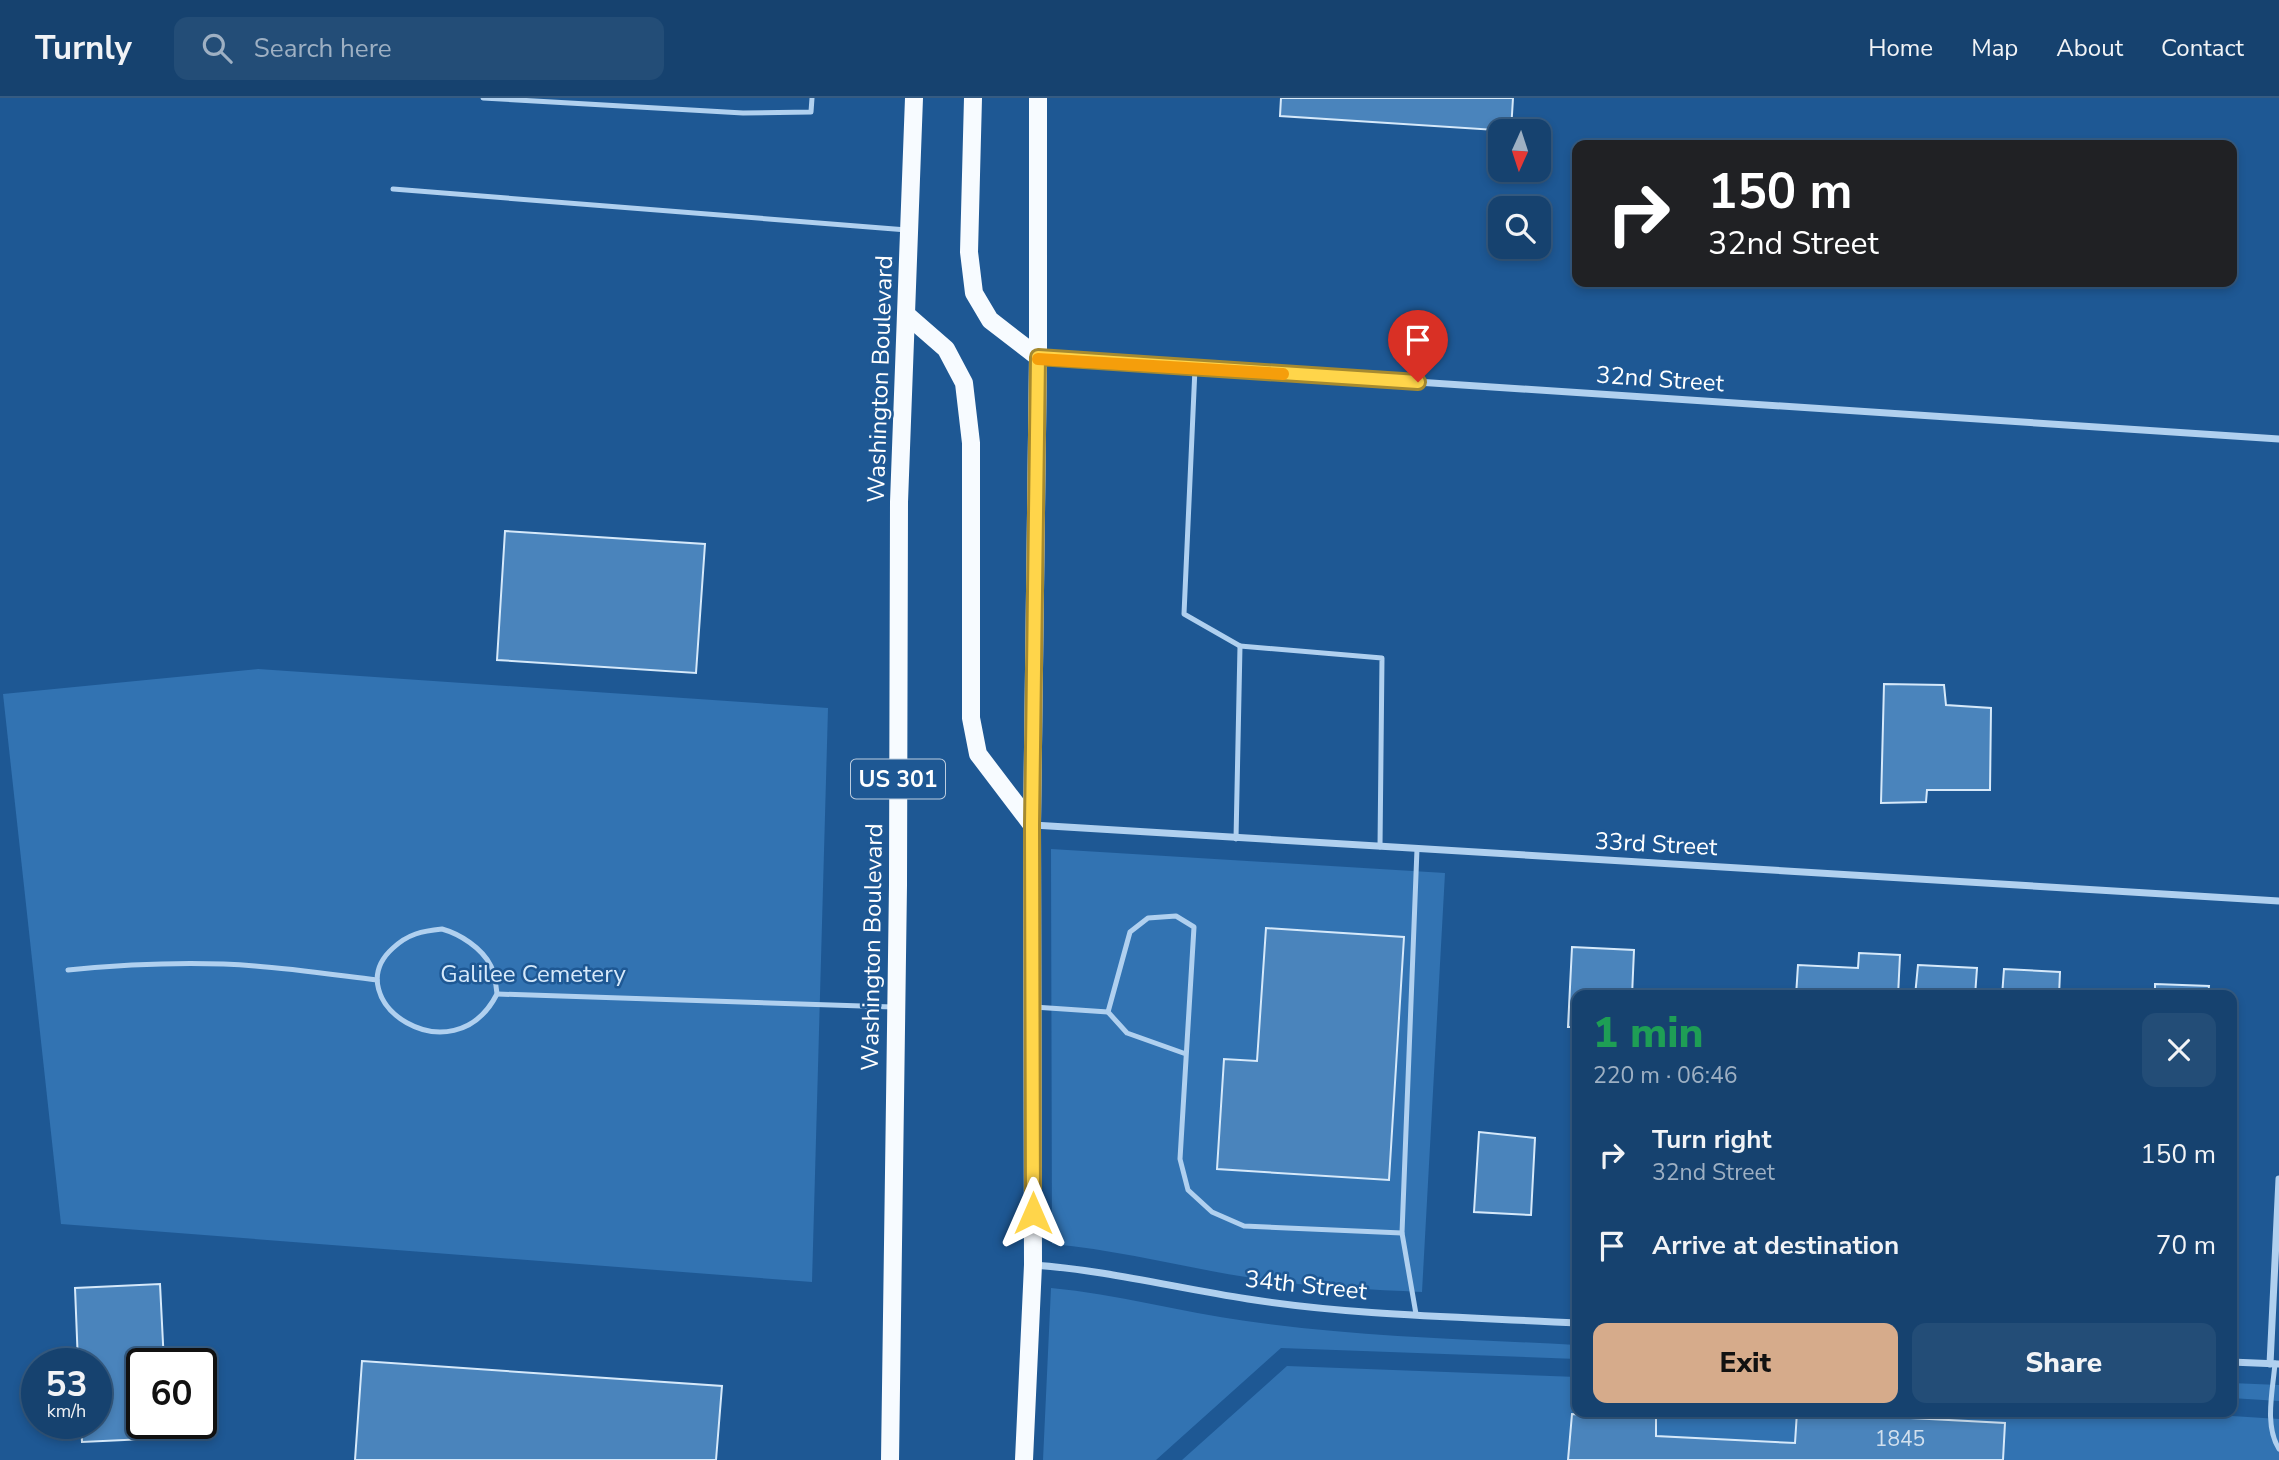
<!DOCTYPE html>
<meta charset="utf-8">
<style>
body{margin:0;font-family:"Nunito Sans",sans-serif;background:#234d77;color:#f1f3f6;height:100vh;display:flex;flex-direction:column;font-size:26px;white-space:nowrap}
*{box-sizing:border-box;margin:0}
p{font-size:23px;color:#9eb0c3}
.icon{flex:none;width:38px;height:38px;fill:none;stroke:currentColor;stroke-width:2;stroke-linecap:round;stroke-linejoin:round}
.map{position:relative;flex:1;overflow:hidden}
.panel{position:absolute;left:1572px;top:892px;width:665px;height:427px;display:flex;flex-direction:column;background:#16426f;border-radius:14px;box-shadow:0 4px 10px #0003,0 0 0 2px #355b82}
.panel>*{flex:none}
.top-card{position:absolute;left:1572px;top:42px;width:665px;height:147px;border-radius:14px;box-shadow:0 4px 10px #0003,0 0 0 2px #355b82;background:#202124;color:#fff;overflow:hidden}
.needle{width:46px;rotate:183deg}
.fabs{position:absolute;left:1488px;top:21px;display:grid;gap:14px}
.fabs a{display:grid;place-items:center;width:63px;height:63px;border-radius:14px;background:#16426f;box-shadow:0 4px 10px #0003,0 0 0 2px #355b82;font-size:35px}
.speed{position:absolute;left:21px;top:1250px;display:flex;gap:14px;font-size:35px;font-weight:700;text-align:center}
.speed>*{display:grid;place-content:center;width:91px;height:91px;border-radius:50%;background:#16426f;box-shadow:0 4px 10px #0003,0 0 0 2px #355b82;line-height:1}
.speed small{font-size:18px;font-weight:400}
.speed .limit{border:4px solid #111;border-radius:10px;background:#fff;color:#111}
.pin{position:absolute;display:grid;place-items:center;width:60px;height:60px;color:#fff;margin:-72px -30px;border-radius:50% 50% 50% 0;rotate:-45deg;box-shadow:0 0 7px #0007}
.pin .icon{rotate:45deg}
.me{position:absolute;width:77px;margin:-38px;rotate:0deg;stroke-linejoin:round;filter:drop-shadow(0 0 5px #0008)}
.turn{display:flex;align-items:center;gap:24px;height:147px;padding:0 21px;font-size:32px}
.turn .icon{width:91px;height:91px;stroke-width:2.5}
.turn b{display:block;font-size:49px;line-height:60px}
.round{display:grid;place-items:center;flex:none;width:74px;height:74px;border-radius:14px;background:#234d77}
.head{display:flex;align-items:center;justify-content:space-between;height:119px;padding:0 21px}
h1{font-size:42px;font-weight:800;line-height:52px;color:#1e9e55}
.action{display:flex;gap:14px;margin-top:auto;padding:14px 21px}
.action a{flex:1;height:80px;border-radius:14px;background:#d6ab8b;color:#111;font-size:28px;font-weight:800;line-height:80px;text-align:center}
.action a+a{background:#234d77;color:#f1f3f6}
ul{padding:0;list-style:none}
li{display:flex;align-items:center;gap:21px;height:91px;padding:0 21px}
li div{flex:1}
li b{display:block;font-size:26px}
li em{font-style:normal}
header{display:flex;align-items:center;gap:42px;box-sizing:border-box;height:98px;padding:0 35px;background:#16426f;border-bottom:2px solid #355b82}
header strong{font-size:33px}
nav{display:flex;gap:38px;margin-inline-start:auto;font-size:24px}
.search{width:490px;height:63px;background:#234d77;display:flex;align-items:center;gap:18px;box-sizing:border-box;padding:0 24px;border-radius:14px;color:#9eb0c3;font-size:26px}
.map>svg:first-child{display:block}
.green{fill:#3273b2}
.building{fill:#4a84bc;stroke:#d6e9fa;stroke-width:2}
.lines{fill:none;stroke-linecap:round;stroke-linejoin:round}
.lane{stroke:#b0d0ef;stroke-width:5}
.street{stroke:#b0d0ef;stroke-width:7}
.primary{stroke:#f7fbff;stroke-width:18}
.route-casing{stroke:#a68a30;stroke-width:18}
.route{stroke:#ffd54a;stroke-width:12}
.slow{stroke:#f59e0b;stroke-width:12}
.labels{text-anchor:middle;stroke-width:5;stroke-linejoin:round;paint-order:stroke}
.number-label{font-size:21px;fill:#d2e0ee}
.shield{fill:#1e5894;stroke:#bccddf;stroke-width:2}
.shield-label{font-size:23px;font-weight:bold;fill:#fff}
.street-label{font-size:24px;fill:#fff;stroke:#1e5894}
.park-label{font-size:24px;fill:#d6e9fa;stroke:#1e5894}
</style>
<header>
<strong>Turnly</strong>
<div class="search"><svg class="icon" aria-label="search" viewBox="0 0 24 24"><circle cx="10" cy="10" r="6"/><path d="M15 15l6 6"/></svg>Search here</div>
<nav><a>Home</a><a>Map</a><a>About</a><a>Contact</a></nav>
</header>
<div class="map">
<svg width="2279" height="1362" viewBox="0 0 2279 1362">
<rect width="100%" height="100%" fill="#1e5894"/>
<g class="green">
<polygon points="258,571 828,610 812,1184 61,1126 3,596"/>
<path d="M 1051,751 L 1445,775 L 1422,1194 C 1365,1191 1308,1189 1252,1180 C 1185,1170 1120,1152 1052,1146 Z"/>
<path d="M 1051,1190 C 1117,1196 1181,1214 1246,1223 C 1355,1239 1467,1241 1577,1247 L 1577,1261 L 1281,1250 L 1156,1362 L 1043,1362 Z"/>
<polygon points="1287,1268 1577,1279 1577,1314 2169,1314 2279,1321 2279,1362 1182,1362"/>
<polygon points="2231,1285 2279,1287 2279,1303 2231,1300"/>
</g>
<g class="building">
<polygon points="1281,0 1513,0 1511,33 1280,18"/>
<polygon points="505,433 705,446 696,575 497,562"/>
<polygon points="1884,586 1944,587 1946,607 1991,610 1990,692 1927,692 1926,704 1881,705"/>
<polygon points="1266,830 1404,839 1389,1082 1217,1071 1224,961 1257,963"/>
<polygon points="1572,849 1634,852 1632,898 1577,898 1577,929 1568,929"/>
<polygon points="1859,855 1900,857 1898,898 1796,898 1798,867 1858,870"/>
<polygon points="1918,867 1977,870 1975,898 1915,898"/>
<polygon points="2004,871 2060,874 2059,898 2002,898"/>
<polygon points="2155,886 2209,888 2208,898 2155,898"/>
<polygon points="1479,1034 1535,1040 1531,1117 1474,1114"/>
<polygon points="160,1186 164,1265 142,1265 142,1325 167,1325 167,1340 82,1344 81,1325 96,1325 96,1265 78,1265 75,1190"/>
<polygon points="362,1263 722,1288 716,1362 355,1362"/>
<polygon points="1797,1314 2005,1325 2003,1362 1568,1362 1572,1316 1656,1320 1656,1338 1795,1345"/>
</g>
<g class="lines">
<g class="lane">
<polyline points="483,0 743,15 811,14 812,0"/>
<polyline points="393,91 907,132"/>
<polyline points="1195,270 1184,516 1240,548"/>
<polyline points="1236,741 1240,548 1382,560 1380,749"/>
<path d="M 442,831 C 460,836 482,850 491,868 C 495,876 496,887 497,896 C 453,982 335,902 393,850 C 408,836 422,833 442,831 Z"/>
<path d="M 68,872 C 130,866 192,863 255,868 C 295,871 336,877 377,882"/>
<polyline points="497,896 893,909"/>
<polyline points="1034,909 1108,914"/>
<polyline points="1186,956 1127,935 1108,914 1130,834 1148,820 1176,818 1194,829 1180,1061 1188,1092 1212,1114 1244,1128 1402,1135"/>
<polyline points="1416,1216 1402,1135 1417,751"/>
<path d="M 2275,1265 C 2273,1292 2264,1327 2279,1351"/>
</g>
<g class="street">
<polyline points="1040,259 2279,341"/>
<polyline points="1033,727 2279,803"/>
<path d="M 1033,1167 C 1106,1172 1176,1190 1248,1201 C 1355,1218 1469,1219 1577,1225"/>
<polyline points="2231,1264 2279,1266"/>
<polyline points="2270,1266 2279,1081"/>
</g>
<g class="primary">
<polyline points="973,0 969,154 974,195 990,222 1038,259"/>
<polyline points="907,217 946,251 964,285 971,345 971,620 978,656 1032,727"/>
<polyline points="890,1362 898,787 899,404 914,0"/>
<polyline points="1024,1362 1033,1167 1032,727 1038,259 1038,0"/>
</g>
</g>
<g class="lines">
<defs>
<polyline id="route" points="1033,1115 1032,727 1038,259 1418,284"/>
</defs>
<use href="#route" class="route-casing"/>
<use href="#route" class="route"/>
<polyline class="slow" points="1038,261 1283,276"/>
</g>
<g class="labels">
<g class="number-label">
<text x="1900" y="1348">1845</text>
</g>
<rect class="shield" x="851" y="661.5" width="94" height="39" rx="5"/>
<g class="shield-label">
<text x="898" y="689">US 301</text>
</g>
<g class="street-label">
<text transform="translate(880 281) rotate(-88)" y="8">Washington Boulevard</text>
<text transform="translate(1660 281) rotate(4)" y="8">32nd Street</text>
<text transform="translate(1656 746) rotate(3)" y="8">33rd Street</text>
<text transform="translate(872 849) rotate(-89)" y="8">Washington Boulevard</text>
<text transform="translate(1306 1187) rotate(6)" y="8">34th Street</text>
</g>
<g class="park-label">
<text x="533" y="884">Galilee Cemetery</text>
</g>
</g>
</svg>
<div class="fabs">
<a><svg class="needle" viewBox="-14 -14 28 28"><path d="M0-13l5 13h-10z" fill="#e53935"/><path d="M0 13l5-13h-10z" fill="#9eb0c3"/></svg></a>
<a><svg class="icon" aria-label="search" viewBox="0 0 24 24"><circle cx="10" cy="10" r="6"/><path d="M15 15l6 6"/></svg></a>
</div>
<div class="speed"><div>53<small>km/h</small></div><div class="limit">60</div></div>
<div class="pin" style="left:1418px;top:284px;background:#d93025"><svg class="icon" aria-label="arrive" viewBox="0 0 24 24"><path d="M6 21V4h12l-3 4 3 4H6"/></svg></div>
<svg class="me" style="left:1033px;top:1115px" viewBox="-20 -20 40 40"><path d="M0-17L14 15 0 8-14 15z" fill="#ffd54a" stroke="#fff" stroke-width="4"/></svg>
<div class="top-card">
<div class="turn"><svg class="icon" aria-label="right" viewBox="0 0 24 24"><path d="M7 20v-9h11M14 6l5 5-5 5"/></svg><div><b>150 m</b>32nd Street</div></div>
</div>
<section class="panel">
<div class="head"><div><h1>1 min</h1><p>220 m · 06:46</p></div><a class="round"><svg class="icon" aria-label="close" viewBox="0 0 24 24"><path d="M6 6l12 12M18 6L6 18"/></svg></a></div>
<ul>
<li><svg class="icon" aria-label="right" viewBox="0 0 24 24"><path d="M7 20v-9h11M14 6l5 5-5 5"/></svg><div><b>Turn right</b><p>32nd Street</p></div><em>150 m</em></li>
<li><svg class="icon" aria-label="arrive" viewBox="0 0 24 24"><path d="M6 21V4h12l-3 4 3 4H6"/></svg><div><b>Arrive at destination</b></div><em>70 m</em></li>
</ul>
<div class="action"><a>Exit</a><a>Share</a></div>
</section>
</div>
